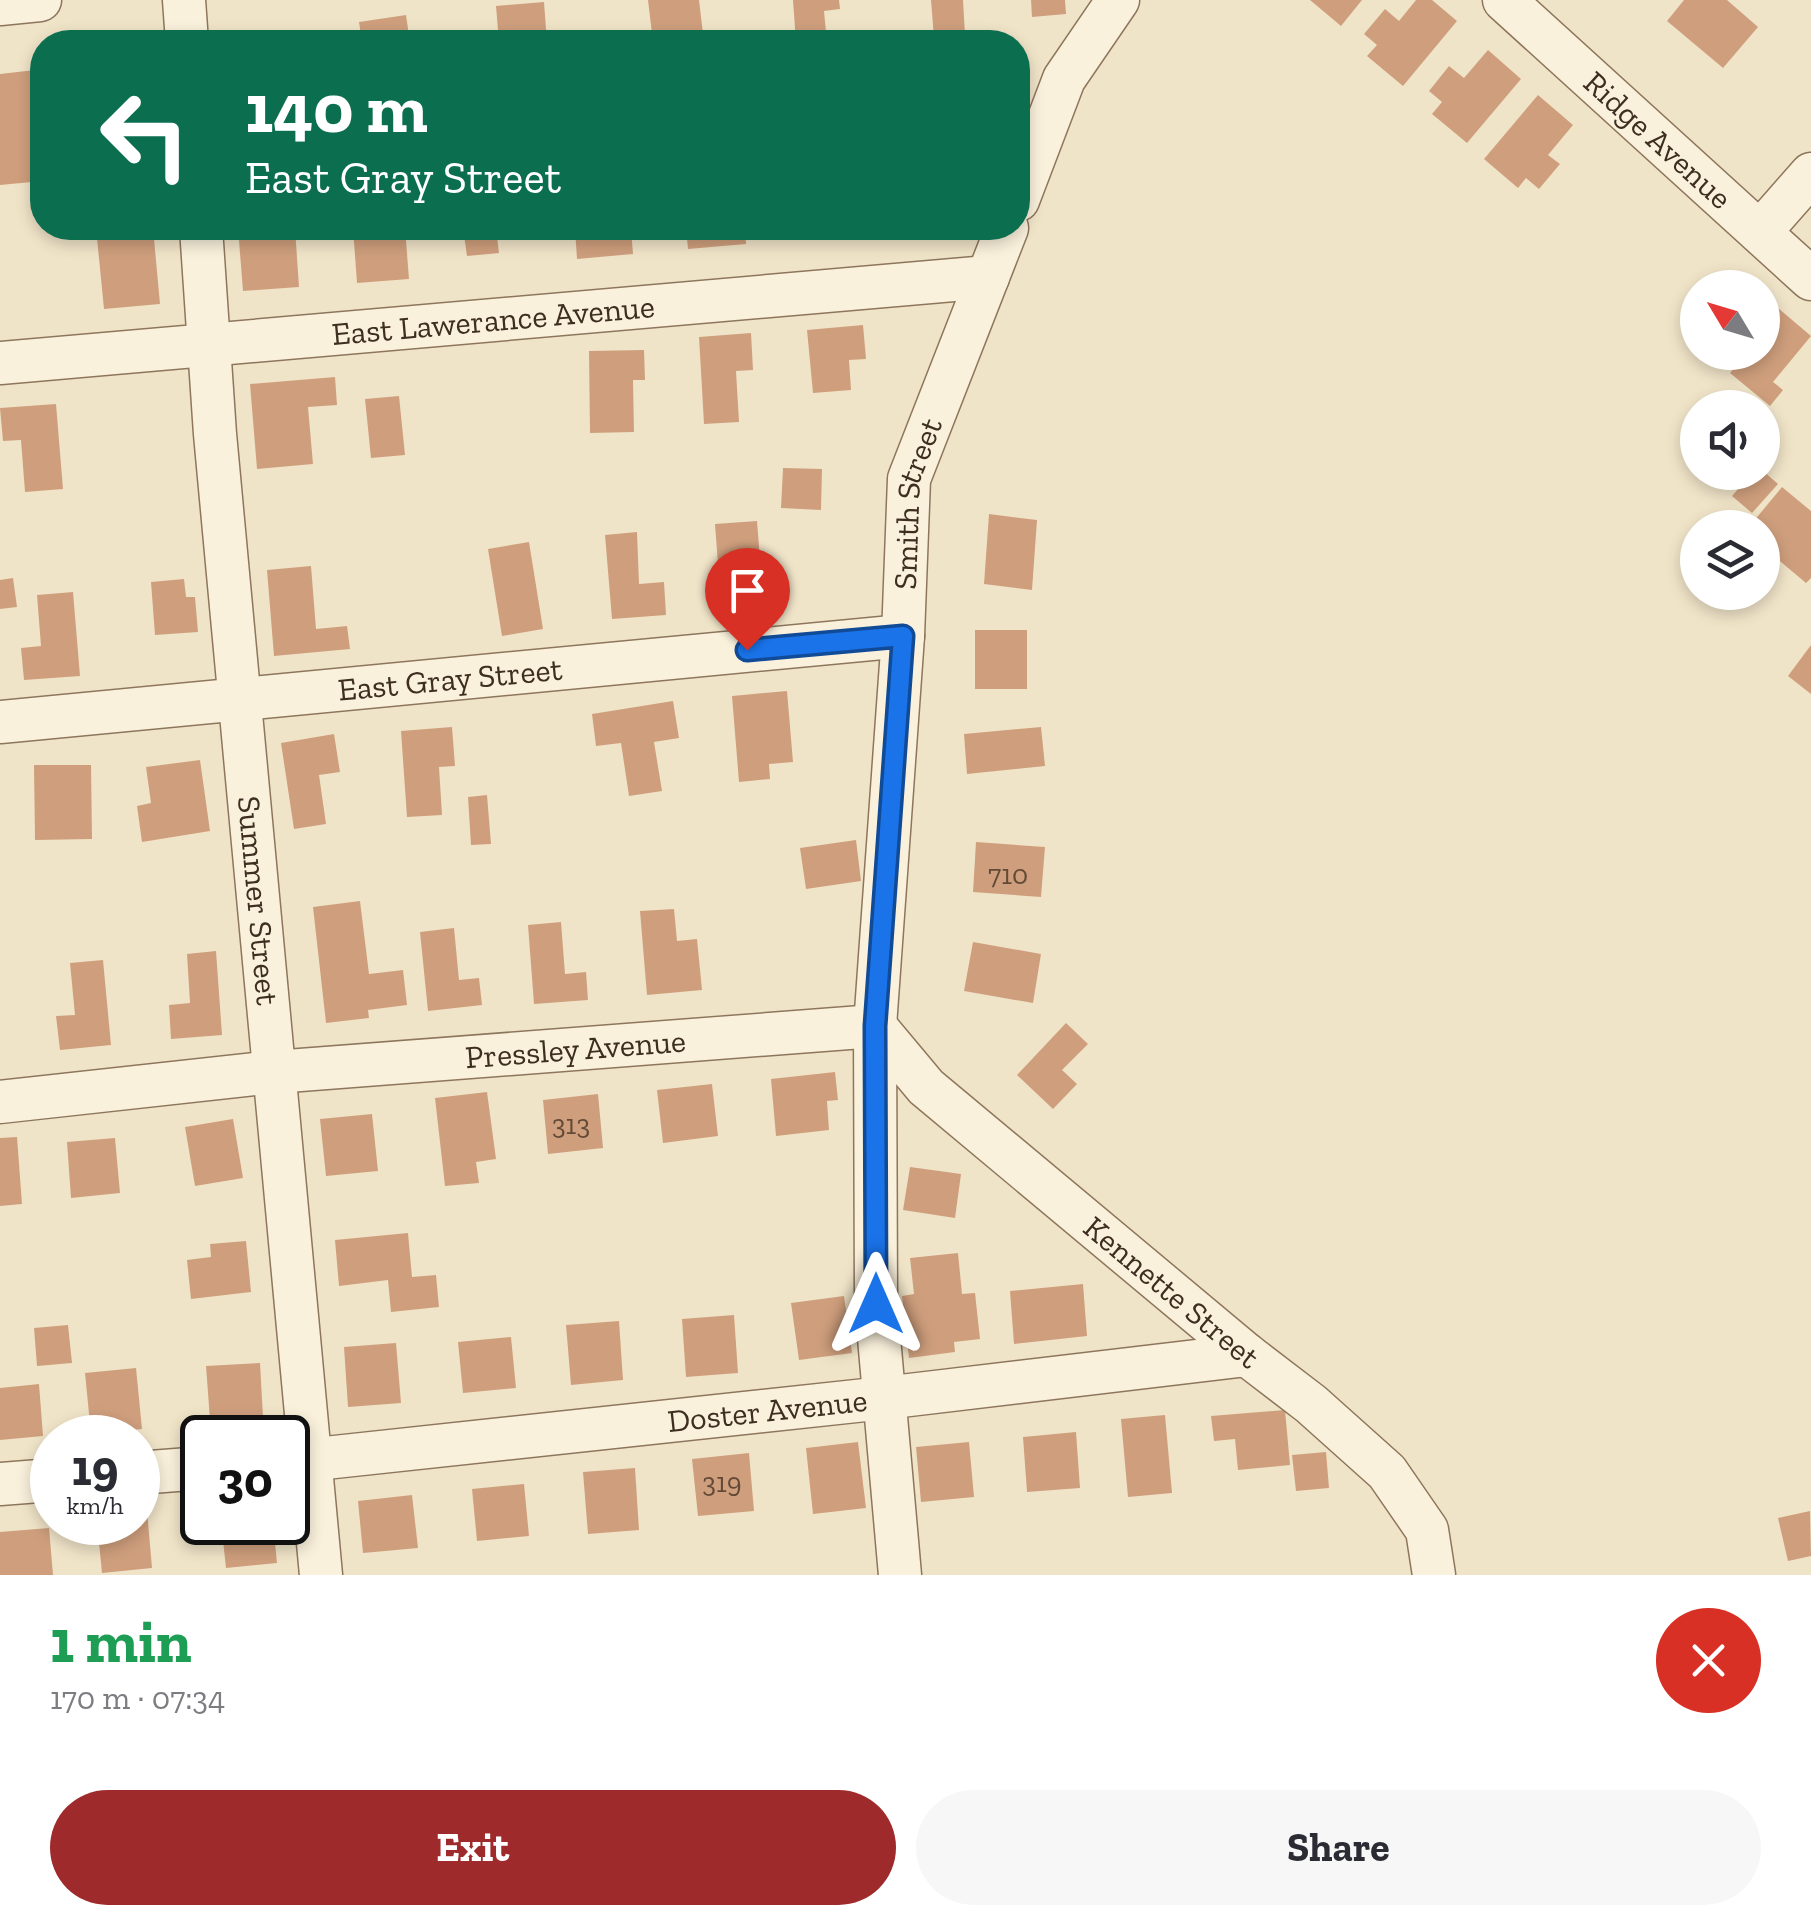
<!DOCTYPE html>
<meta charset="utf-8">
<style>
body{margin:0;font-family:"Zilla Slab",serif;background:#f7f7f7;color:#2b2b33;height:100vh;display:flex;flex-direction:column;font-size:38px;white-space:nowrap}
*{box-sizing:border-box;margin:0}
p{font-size:32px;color:#7c7c81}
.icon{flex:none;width:55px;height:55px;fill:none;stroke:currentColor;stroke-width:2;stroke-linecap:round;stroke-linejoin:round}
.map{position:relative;height:1575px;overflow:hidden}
.side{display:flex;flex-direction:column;background:#fff;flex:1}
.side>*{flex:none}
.top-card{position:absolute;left:30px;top:30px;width:1000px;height:210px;border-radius:40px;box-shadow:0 5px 15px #0003;background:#0b6e4f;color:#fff;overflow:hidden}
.needle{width:65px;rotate:308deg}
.tools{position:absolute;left:1680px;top:270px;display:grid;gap:20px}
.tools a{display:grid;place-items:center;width:100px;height:100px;border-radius:50%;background:#fff;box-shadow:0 5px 15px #0003;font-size:50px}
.speed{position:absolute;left:30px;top:1415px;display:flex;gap:20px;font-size:50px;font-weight:700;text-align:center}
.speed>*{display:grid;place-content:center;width:130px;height:130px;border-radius:50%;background:#fff;box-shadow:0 5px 15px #0003;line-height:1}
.speed small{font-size:25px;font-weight:400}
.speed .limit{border:5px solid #111;border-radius:15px;background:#fff;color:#111}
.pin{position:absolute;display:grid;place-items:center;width:85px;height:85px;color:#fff;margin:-102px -42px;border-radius:50% 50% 50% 0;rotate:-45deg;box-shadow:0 0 10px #0007}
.pin .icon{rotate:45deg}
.me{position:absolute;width:110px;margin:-55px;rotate:0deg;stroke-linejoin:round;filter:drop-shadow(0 0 8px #0008)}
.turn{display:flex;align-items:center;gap:35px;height:210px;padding:0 50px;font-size:45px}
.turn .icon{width:130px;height:130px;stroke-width:2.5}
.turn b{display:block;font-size:70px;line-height:85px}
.round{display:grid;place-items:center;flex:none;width:105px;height:105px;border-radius:52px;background:#f7f7f7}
.overview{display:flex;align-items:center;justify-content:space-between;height:170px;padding:0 50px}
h1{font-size:60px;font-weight:700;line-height:75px;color:#1e9e55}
.cta{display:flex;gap:20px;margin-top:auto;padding:20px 50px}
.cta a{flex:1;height:115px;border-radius:60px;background:#9e2a2b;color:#fff;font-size:40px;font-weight:700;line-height:115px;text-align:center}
.cta a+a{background:#f7f7f7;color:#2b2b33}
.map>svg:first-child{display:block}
.building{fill:#cf9f7d}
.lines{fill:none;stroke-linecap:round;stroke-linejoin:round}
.minor-casing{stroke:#8d765c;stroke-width:45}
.minor{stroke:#faf1dc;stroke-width:42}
.route-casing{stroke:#114b97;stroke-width:25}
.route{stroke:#1a73e8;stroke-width:18}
.labels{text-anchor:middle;stroke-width:10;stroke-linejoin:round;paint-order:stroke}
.number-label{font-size:28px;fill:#624a37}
.street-label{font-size:32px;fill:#3d2e20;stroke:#f7eed8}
</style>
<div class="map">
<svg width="1811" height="1575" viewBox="0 0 1811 1575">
<rect width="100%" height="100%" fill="#f0e4c8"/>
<g class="building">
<polygon points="648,0 699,0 704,42 653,42"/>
<polygon points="793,0 839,0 840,9 824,11 827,42 796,42"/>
<polygon points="931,0 963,0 965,35 934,38"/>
<polygon points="1031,0 1065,0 1066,14 1032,17"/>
<polygon points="1310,0 1362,0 1341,26"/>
<polygon points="1416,0 1432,0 1457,21 1403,86 1367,56 1377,45 1364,34 1385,9 1399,21"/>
<polygon points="1684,0 1727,0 1758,27 1723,68 1667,21"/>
<polygon points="544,2 547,42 499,42 496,6"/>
<polygon points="406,15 410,42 362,42 359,22"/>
<polygon points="274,31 275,42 225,42 224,36"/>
<polygon points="1488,50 1521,79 1467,143 1432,114 1442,102 1429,91 1449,66 1464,78"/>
<polygon points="35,70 42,181 0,185 0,74"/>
<polygon points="1538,95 1573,125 1548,155 1560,164 1539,189 1526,178 1518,188 1484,159"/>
<polygon points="96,228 153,228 160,304 104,309"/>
<polygon points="238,228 295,228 299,287 243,291"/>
<polygon points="353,228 405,228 409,279 357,283"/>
<polygon points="463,228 496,228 499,253 467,256"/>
<polygon points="575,228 631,228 633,254 577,259"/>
<polygon points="686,228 745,228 746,244 688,249"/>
<polygon points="1771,302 1811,336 1773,382 1783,390 1770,406 1730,373 1741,360 1731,352 1762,352 1762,313"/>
<polygon points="863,325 866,359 849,360 851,390 813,393 807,330"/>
<polygon points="751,333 753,370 736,371 739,422 704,424 699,337"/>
<polygon points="644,350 645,380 633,380 634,432 590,433 589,351"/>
<polygon points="335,377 337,405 308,407 313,464 257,469 250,384"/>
<polygon points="399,396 405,455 371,458 365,399"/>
<polygon points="56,404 63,489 25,492 21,440 3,441 0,408"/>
<polygon points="783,468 822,469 821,510 781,508"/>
<polygon points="1762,470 1778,484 1752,513 1732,496 1753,472"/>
<polygon points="1782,487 1811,511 1811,578 1806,583 1762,546 1762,528 1748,528"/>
<polygon points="989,514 1037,520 1032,590 984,584"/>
<polygon points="757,521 761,571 775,570 778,601 721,605 715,524"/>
<polygon points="637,532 639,584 664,582 666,615 612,619 605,535"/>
<polygon points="529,542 543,629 502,636 488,549"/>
<polygon points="311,566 316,629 347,626 350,649 274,656 267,570"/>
<polygon points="13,578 17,607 0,609 0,580"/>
<polygon points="184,579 186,597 195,597 198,632 155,635 151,582"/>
<polygon points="73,592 80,676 24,680 21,648 41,646 37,595"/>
<rect x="975" y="630" width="52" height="59"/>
<polygon points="1811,645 1811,694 1788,676"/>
<polygon points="787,691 793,762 769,764 770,779 739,782 732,696"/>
<polygon points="673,701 679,738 654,742 662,791 629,796 621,743 596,746 592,714"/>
<polygon points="452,727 455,766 439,767 442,815 407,817 401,731"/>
<polygon points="1041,727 1045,766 967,774 964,734"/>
<polygon points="334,734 340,772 319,775 326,824 294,829 281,743"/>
<polygon points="200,760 210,831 142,842 137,806 151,803 146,767"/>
<polygon points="34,765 91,765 92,839 35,840"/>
<polygon points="487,795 491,844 471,845 468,797"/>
<polygon points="856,840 861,881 806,889 800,848"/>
<polygon points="976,842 1045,847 1041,897 973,892"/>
<polygon points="360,901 369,974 403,970 407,1005 368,1010 369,1018 326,1023 313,907"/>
<polygon points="674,909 677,941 697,939 702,990 647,995 640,911"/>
<polygon points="561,922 565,974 586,972 588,1000 534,1004 528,925"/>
<polygon points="454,928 459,980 479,978 482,1005 428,1011 420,932"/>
<polygon points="973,942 1041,954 1033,1003 964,991"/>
<polygon points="216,951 222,1035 171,1039 169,1005 190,1003 187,954"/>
<polygon points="103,960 111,1045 60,1050 56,1016 75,1015 70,963"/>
<polygon points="1066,1023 1088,1044 1062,1070 1077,1084 1053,1109 1017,1075"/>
<polygon points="835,1072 838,1100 827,1101 829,1130 776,1136 771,1079"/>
<polygon points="712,1084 718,1136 663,1143 657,1090"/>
<polygon points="487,1092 496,1159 476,1162 479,1183 445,1186 435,1098"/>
<polygon points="598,1094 603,1148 548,1154 543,1100"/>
<polygon points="372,1114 378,1171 326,1176 320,1119"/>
<polygon points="233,1119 243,1178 195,1186 185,1127"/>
<polygon points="17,1137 22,1204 0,1206 0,1138"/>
<polygon points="115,1138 120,1193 71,1198 67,1142"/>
<polygon points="910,1167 961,1174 955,1218 903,1210"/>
<polygon points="408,1233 412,1277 436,1275 439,1307 391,1312 388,1280 339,1286 335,1240"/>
<polygon points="246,1241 251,1292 191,1299 187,1260 211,1257 210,1244"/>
<polygon points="958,1253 962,1294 975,1293 980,1339 954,1342 955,1352 909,1358 902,1296 914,1294 910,1258"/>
<polygon points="1083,1284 1087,1336 1014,1344 1010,1291"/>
<polygon points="844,1296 852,1353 799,1360 791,1303"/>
<polygon points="734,1315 738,1373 686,1377 682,1319"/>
<polygon points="619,1321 623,1380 571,1385 566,1325"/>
<polygon points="68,1325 72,1363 37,1366 34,1328"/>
<polygon points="511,1337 516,1388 463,1393 458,1342"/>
<polygon points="396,1343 401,1403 348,1407 344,1347"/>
<polygon points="260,1363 263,1417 210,1420 206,1366"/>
<polygon points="136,1368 142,1429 91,1434 85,1373"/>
<polygon points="39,1384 43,1436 0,1440 0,1388"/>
<polygon points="1285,1410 1290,1465 1238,1470 1235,1439 1214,1441 1211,1416"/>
<polygon points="1165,1415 1172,1493 1128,1497 1121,1419"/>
<polygon points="1076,1432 1080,1488 1027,1492 1023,1437"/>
<polygon points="858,1442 866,1508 813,1514 806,1448"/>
<polygon points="969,1442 974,1497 921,1502 916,1447"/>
<polygon points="1326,1452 1329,1488 1296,1491 1292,1455"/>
<polygon points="749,1453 754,1511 698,1516 692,1459"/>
<polygon points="635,1468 639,1530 588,1534 583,1472"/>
<polygon points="524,1484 529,1536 477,1541 472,1489"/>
<polygon points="412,1495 418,1548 363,1553 358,1501"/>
<polygon points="147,1510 152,1568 102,1573 97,1522 138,1522 138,1511"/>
<polygon points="1810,1511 1811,1556 1788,1561 1778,1518"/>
<polygon points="221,1522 273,1522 277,1563 226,1568"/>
<polygon points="49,1528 53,1575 0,1575 0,1532"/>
</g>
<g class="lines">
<defs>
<g id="minor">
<polyline points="184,0 187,42"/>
<path id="s1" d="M 1504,0 L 1811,279"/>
<polyline points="0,4 40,0"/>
<polyline points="1018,200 1064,79 1118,0"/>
<path id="s2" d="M 201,228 L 215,434 L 321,1575"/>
<polyline points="1760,232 1811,174"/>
<path id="s3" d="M 0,363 L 988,277"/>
<path id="s4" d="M 0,722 L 903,636"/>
<path id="s5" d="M 0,1102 L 274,1072 L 875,1026 L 926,1087 L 1247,1355 L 1311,1404 L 1387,1472 L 1427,1530 L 1434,1575"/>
<path id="s6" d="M 288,1462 L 884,1398 L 1247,1355"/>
<polyline points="138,1473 202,1468"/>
<polyline points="0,1484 52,1480"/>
<path id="s7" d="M 900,1575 L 876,1304 L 875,1026 L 903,636 L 909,479 L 1007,228"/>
</g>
</defs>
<use href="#minor" class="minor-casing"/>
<use href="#minor" class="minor"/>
</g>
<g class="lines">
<defs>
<polyline id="route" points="747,650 903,636 875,1026 876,1304"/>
</defs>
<use href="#route" class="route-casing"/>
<use href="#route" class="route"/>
</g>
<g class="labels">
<g class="number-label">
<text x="1008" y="884">710</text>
<text x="571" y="1134">313</text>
<text x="722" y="1492">319</text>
</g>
<g class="street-label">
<text dy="11" stroke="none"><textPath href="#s1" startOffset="208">Ridge Avenue</textPath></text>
<text dy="11" stroke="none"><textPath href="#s3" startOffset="495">East Lawerance Avenue</textPath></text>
<text dy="11" stroke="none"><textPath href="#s7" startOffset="1075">Smith Street</textPath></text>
<text dy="11" stroke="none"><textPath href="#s4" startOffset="452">East Gray Street</textPath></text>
<text dy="11" stroke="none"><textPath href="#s2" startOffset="675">Summer Street</textPath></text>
<text dy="11" stroke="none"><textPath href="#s5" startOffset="578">Pressley Avenue</textPath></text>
<text dy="11" stroke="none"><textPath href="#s5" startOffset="1278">Kennette Street</textPath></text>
<text dy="11" stroke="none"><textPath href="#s6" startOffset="482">Doster Avenue</textPath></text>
</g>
</g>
</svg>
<div class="tools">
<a><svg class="needle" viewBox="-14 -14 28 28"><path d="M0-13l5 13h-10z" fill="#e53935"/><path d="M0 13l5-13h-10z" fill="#7c7c81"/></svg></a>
<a><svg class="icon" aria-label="sound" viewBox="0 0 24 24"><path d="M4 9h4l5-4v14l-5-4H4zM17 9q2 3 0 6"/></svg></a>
<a><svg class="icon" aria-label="layers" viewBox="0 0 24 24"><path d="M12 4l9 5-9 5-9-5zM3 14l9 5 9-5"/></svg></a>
</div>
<div class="speed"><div>19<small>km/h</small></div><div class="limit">30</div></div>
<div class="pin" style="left:747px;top:650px;background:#d93025"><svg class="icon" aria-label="arrive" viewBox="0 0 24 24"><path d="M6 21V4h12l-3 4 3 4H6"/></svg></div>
<svg class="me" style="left:876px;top:1304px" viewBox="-20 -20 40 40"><path d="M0-17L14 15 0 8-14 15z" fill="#1a73e8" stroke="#fff" stroke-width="4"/></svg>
<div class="top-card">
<div class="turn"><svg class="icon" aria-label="left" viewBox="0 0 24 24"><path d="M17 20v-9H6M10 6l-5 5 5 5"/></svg><div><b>140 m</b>East Gray Street</div></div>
</div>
</div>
<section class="side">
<div class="overview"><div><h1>1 min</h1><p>170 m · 07:34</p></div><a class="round" style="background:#d93025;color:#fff"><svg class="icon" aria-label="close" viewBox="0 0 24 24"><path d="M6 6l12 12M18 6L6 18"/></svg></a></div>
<div class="cta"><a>Exit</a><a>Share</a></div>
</section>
